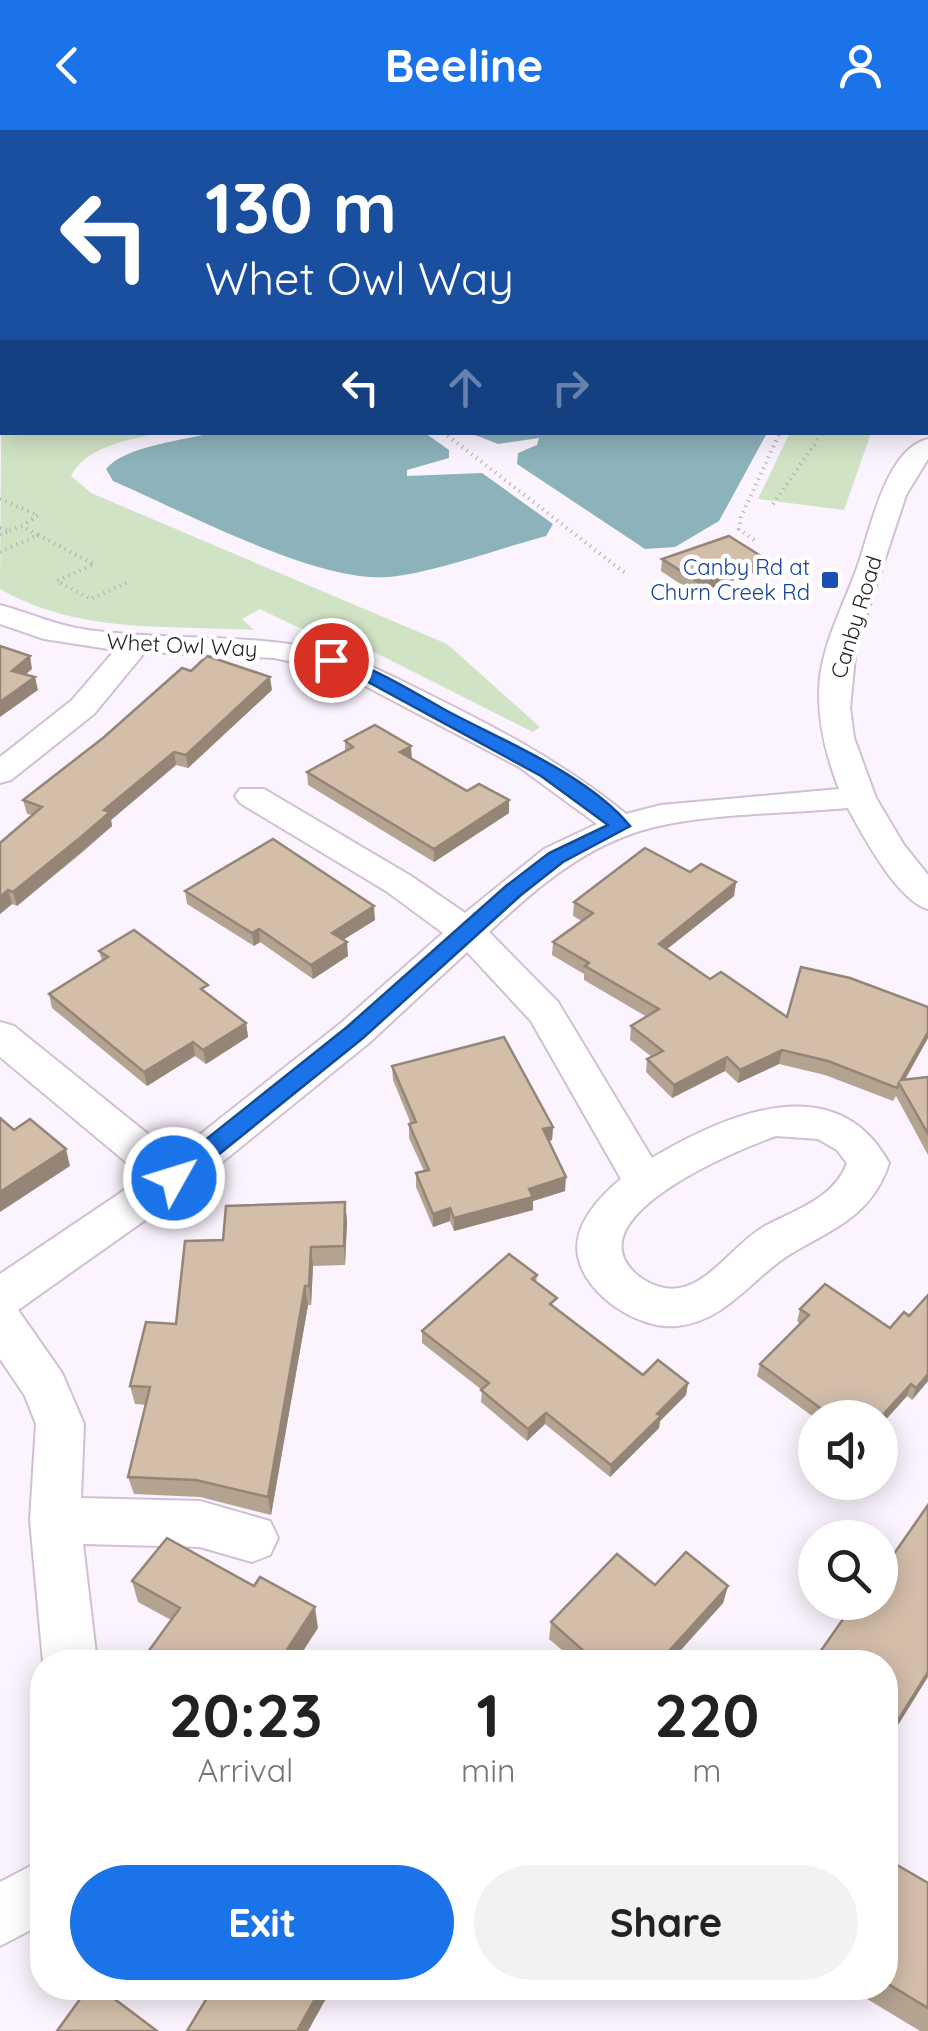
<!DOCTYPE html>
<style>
body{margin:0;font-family:Quicksand,sans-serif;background:#f2f2f2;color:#222;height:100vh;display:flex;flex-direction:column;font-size:38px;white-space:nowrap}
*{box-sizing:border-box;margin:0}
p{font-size:32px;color:#767676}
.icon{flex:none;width:55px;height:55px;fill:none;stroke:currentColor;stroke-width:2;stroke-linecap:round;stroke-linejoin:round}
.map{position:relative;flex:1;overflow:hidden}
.side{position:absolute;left:30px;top:1520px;width:868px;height:350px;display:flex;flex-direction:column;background:#fff;border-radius:40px;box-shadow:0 5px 25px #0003}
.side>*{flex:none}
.guide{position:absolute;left:0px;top:0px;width:930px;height:305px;box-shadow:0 5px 25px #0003;background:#1a4fa0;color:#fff;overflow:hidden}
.fabs{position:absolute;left:798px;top:1270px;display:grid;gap:20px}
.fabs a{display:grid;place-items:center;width:100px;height:100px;border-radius:50%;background:#fff;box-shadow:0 5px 25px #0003;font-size:50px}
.pin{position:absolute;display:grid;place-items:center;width:85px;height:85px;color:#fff;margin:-42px;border:5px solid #fff;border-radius:50%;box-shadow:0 2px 10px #0007}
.me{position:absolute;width:110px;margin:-55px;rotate:51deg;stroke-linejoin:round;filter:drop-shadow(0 0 8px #0008)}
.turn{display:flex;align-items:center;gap:35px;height:210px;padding:0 40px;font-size:45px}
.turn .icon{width:130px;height:130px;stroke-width:2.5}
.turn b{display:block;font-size:70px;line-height:85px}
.lanes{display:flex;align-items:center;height:95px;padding:0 40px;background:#0003;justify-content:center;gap:50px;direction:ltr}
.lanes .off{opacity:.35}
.eta{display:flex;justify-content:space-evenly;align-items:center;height:170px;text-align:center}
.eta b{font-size:60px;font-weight:700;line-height:70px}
.primary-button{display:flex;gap:20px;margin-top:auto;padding:20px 40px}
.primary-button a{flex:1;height:115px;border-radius:60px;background:#1a73e8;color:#fff;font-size:40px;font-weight:700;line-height:115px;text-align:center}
.primary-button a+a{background:#f2f2f2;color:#222}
header{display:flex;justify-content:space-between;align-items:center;height:130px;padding:0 40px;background:#1a73e8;color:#fff;font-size:45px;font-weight:700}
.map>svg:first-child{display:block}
.green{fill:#d1e3c5}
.water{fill:#8cb2bc}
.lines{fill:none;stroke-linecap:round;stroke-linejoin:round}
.minor-casing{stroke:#d1bfd6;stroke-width:4}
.path{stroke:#aea7b0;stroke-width:4;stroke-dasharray:1 5;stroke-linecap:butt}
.minor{fill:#fff;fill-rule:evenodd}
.wall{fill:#b5a392}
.shaded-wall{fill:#948577}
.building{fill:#d3beaa;stroke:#948577;stroke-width:2.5}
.route{fill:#1a73e8;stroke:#114b97;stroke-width:2.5}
.transit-dot{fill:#1a4fb4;stroke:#fff;stroke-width:4}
.labels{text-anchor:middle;stroke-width:9;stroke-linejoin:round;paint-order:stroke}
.far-transit-label{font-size:22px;fill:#164399;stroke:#fff;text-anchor:end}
.far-street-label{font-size:22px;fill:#251e27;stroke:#fff}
</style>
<header><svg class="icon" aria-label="back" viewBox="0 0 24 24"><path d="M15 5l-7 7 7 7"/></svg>Beeline<svg class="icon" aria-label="person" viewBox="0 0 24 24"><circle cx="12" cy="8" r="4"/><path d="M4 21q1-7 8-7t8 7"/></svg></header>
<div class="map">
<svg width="928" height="1901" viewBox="0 0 928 1901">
<rect width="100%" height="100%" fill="#fbf3fd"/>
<g class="green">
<path d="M 2,182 L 2,302 L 159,303 C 126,311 88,315 71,346 L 91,363 L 447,514 L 540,597 L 533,602 L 368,519 L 297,497 L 260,479 L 242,489 L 254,500 C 167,495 78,504 0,459 Z"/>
<polygon points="790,302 871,303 844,380 758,369"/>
</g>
<g class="water">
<path d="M 215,302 L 425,303 L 449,320 L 449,328 L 407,340 L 407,346 L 482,343 L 553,394 L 546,406 C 501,418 433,443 389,447 C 316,453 183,381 113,351 L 106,339 C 124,316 186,310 215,302 Z"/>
<polygon points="470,303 767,303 719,391 675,417 645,419 517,334 518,323 537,315 539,308 498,314"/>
</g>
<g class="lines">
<defs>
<g id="minor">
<polygon points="665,0 690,0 691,2 666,2"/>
<path d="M 928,309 L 928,329 L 906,365 L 856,517 L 850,578 L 854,608 L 876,668 L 904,715 L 928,745 L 928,779 C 898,771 863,706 848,678 C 787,684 690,683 634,703 C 577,722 532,762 489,802 L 558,872 L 652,1028 C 726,984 836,936 889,1033 C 873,1084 835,1098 792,1123 C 752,1147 727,1191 677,1196 C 639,1200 585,1165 578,1126 C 572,1096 600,1066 621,1049 L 531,891 L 467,822 L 369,913 L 189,1059 L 18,1180 L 62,1243 L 84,1294 L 81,1368 L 200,1371 L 270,1391 L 278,1408 L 270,1425 L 252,1432 L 200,1417 L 83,1414 L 97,1532 L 43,1532 L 30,1390 L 36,1294 L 25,1266 L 0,1229 L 0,1144 L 144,1047 L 0,927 L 0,892 L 14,896 L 174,1025 L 341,893 L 443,803 L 386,761 L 240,673 L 235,666 L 240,659 L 264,659 L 411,746 L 465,783 L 544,719 L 597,694 L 519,637 L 352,549 L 313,536 L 274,528 L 145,522 L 94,584 L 11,650 L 0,653 L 0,627 L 72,570 L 115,520 L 44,509 L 0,494 L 0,475 C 30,483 57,496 88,500 C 164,511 241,503 317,519 C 357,527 394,547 430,565 C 499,599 567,635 626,684 L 661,675 L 839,659 C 825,623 816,586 820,547 C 825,509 844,474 857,438 C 870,402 885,319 928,309 ZM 776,1006 L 818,1009 L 837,1020 L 847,1033 C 835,1068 795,1080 765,1096 C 736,1112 711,1153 679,1158 C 664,1161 648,1154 636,1144 C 572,1087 739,1019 776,1006 Z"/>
<polygon points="42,1730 42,1794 0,1816 0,1752"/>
</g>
</defs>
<use href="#minor" class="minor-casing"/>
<g class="path">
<polyline points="443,302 625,443"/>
<polyline points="0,369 38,385 24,395"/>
<polyline points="773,374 823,302"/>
<polyline points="0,398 9,401 0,405"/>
<polyline points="38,405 94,434 57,451 91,469 128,452"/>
<polyline points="754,410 739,399 741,387 780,302"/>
<polyline points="0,422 38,405 22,396 9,401"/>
</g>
<use href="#minor" class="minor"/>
</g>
<g class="wall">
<polygon points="764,428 762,440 695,464 661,441 662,429"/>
<polygon points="272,560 188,638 176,635 111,690 112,696 84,721 17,776 12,774 0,784 32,685 27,684 23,670"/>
<polygon points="345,611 412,629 509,683 434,732 308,655 307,642 345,621"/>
<polygon points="690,742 736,752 734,766 667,819 710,849 787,887 928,908 905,950 928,947 928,1025 896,966 893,971 825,945 779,934 738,953 725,941 672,968 646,942 647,929 652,927 630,910 631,896 647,887 584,850 584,844 552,825 553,812 582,791 573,786 574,772"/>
<polygon points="185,761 375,790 343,810 348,826 313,849 260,812 254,816 187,774"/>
<polygon points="99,821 209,865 246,893 248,907 206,934 195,926 147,956 52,878 49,864 102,831"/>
<polygon points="392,936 553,997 552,1010 548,1011 565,1061 533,1071 533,1080 454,1101 450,1091 433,1097 416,1057 416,1043 424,1041 409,1008 409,994 411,994 393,950"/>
<polygon points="345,1072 347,1091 345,1135 313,1136 311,1175 308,1175 271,1385 200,1367 134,1364 128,1347 146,1275 135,1274 130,1256 176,1194 223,1110"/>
<polygon points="537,1145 536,1153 556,1179 643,1245 688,1253 686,1265 660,1291 659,1298 610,1347 545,1294 527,1311 481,1272 482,1260 422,1213 422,1201"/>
<polygon points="800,1179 928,1251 912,1270 907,1266 880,1296 880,1288 815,1288 757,1246 760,1234 800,1194 797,1191"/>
<polygon points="132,1451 318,1498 171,1490 138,1472"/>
<polygon points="655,1455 728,1456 723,1473 670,1532 576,1532 549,1509 551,1492"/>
<polygon points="885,1728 928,1753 928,1901 920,1901 849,1858 885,1858"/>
</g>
<g class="shaded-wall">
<polygon points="764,428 762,440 695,464 697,451"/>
<polygon points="30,526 32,539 15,554 12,541"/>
<polygon points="35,547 38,560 0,587 0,572"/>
<polygon points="270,547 272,560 188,638 186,625"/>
<polygon points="411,616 412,629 400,622"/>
<polygon points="174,622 176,635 111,690 112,696 17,776 13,762 104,680"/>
<polygon points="509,670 509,683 434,732 434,719"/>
<polygon points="736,752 734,766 657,827 659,814"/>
<polygon points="8,760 12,774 0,784 0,767"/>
<polygon points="374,776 375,790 333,816 332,803"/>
<polygon points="259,799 260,812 254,816 252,803"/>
<polygon points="347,812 348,826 313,849 311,835"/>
<polygon points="246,893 248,907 206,934 203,920"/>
<polygon points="928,902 928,908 901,956 901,950"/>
<polygon points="193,912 195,926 147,956 144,942"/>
<polygon points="782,920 779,934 738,953 740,940"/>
<polygon points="727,927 725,941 672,968 674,955"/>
<polygon points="553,997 552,1010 542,1013 543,999"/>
<polygon points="66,1019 70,1036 0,1082 0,1062"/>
<polygon points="566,1047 565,1061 533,1071 533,1080 454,1101 454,1088 529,1059"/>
<polygon points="345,1072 347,1091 345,1135 344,1116"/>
<polygon points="450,1078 450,1091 433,1097 433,1084"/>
<polygon points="311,1117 313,1136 311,1175 309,1156"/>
<polygon points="305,1156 308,1175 271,1385 268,1367"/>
<polygon points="928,1244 928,1251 912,1270 916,1258"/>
<polygon points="688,1253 686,1265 660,1291 659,1298 610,1347 611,1335 657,1284"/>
<polygon points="911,1254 907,1266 880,1296 880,1288"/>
<polygon points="546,1283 545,1294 527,1311 528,1299"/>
<polygon points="728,1456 723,1473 670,1532 659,1532"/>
<polygon points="315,1477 318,1498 296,1532 279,1532"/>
<polygon points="928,1542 928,1547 885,1616 885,1611"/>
<polygon points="321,1858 332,1858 308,1901 297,1901"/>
</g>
<g class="building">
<polygon points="0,0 555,0 565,2 2,2 2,150 0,151 0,115 2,115 0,97"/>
<polygon points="729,406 764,428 697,451 662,429"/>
<polygon points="0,516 30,526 12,541 35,547 0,572"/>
<polygon points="207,526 270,547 186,625 174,622 104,680 110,682 81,707 13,762 8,760 0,767 0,713 42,677 23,670 103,608 182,538 191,541"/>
<polygon points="375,595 411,616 400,622 467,661 479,654 509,670 434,719 307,642 353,617 345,611"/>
<polygon points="273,709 374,776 332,803 347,812 311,835 259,799 252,803 185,761"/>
<polygon points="645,718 690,742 701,734 736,752 659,814 710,849 721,842 787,887 801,837 850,848 928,877 928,902 901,950 928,947 928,1004 899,953 897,958 828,931 782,920 740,940 727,927 674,955 647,929 663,921 631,896 659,879 585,836 589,833 553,812 593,783 574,772"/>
<polygon points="134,800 208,855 201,859 246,893 203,920 193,912 144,942 49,864 108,827 99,821"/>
<polygon points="504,907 553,997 543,999 566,1047 529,1059 533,1067 454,1088 450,1078 433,1084 416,1043 429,1040 409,994 416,992 392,936"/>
<polygon points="0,988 14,1000 30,989 66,1019 0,1062"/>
<polygon points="345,1072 344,1116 311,1117 309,1156 305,1156 268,1367 196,1350 128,1347 150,1257 130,1256 146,1192 176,1194 185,1111 223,1110 226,1076"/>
<polygon points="509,1124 537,1145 532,1149 557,1168 550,1174 643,1245 658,1230 688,1253 657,1284 661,1286 611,1335 546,1283 528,1299 481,1260 489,1253 422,1201"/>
<polygon points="825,1154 890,1198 904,1182 909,1186 928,1165 928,1244 916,1258 911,1254 880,1288 834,1288 760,1234 809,1185 800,1179"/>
<polygon points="928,1375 928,1542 885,1611 885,1532 813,1532 855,1472 880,1472 880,1444"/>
<polygon points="167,1408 254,1456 260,1447 315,1477 279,1532 156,1532 145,1526 180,1478 132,1451"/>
<polygon points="686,1422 728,1456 659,1532 596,1532 551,1492 617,1424 655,1455"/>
<polygon points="885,1728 928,1753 928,1878 885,1852"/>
<polygon points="88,1858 100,1858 157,1901 57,1901"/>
<polygon points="213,1858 321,1858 297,1901 187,1901"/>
</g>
<path class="route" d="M 331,525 C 373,536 411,561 449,582 C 506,612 589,646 630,696 L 563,732 L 521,765 L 363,908 L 182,1054 L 165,1054 L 162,1048 L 165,1042 L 347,897 L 506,756 L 549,723 L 608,695 L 541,646 L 357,546 L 325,533 L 325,526 Z"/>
<rect class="transit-dot" x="820" y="440" width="20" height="20" rx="5"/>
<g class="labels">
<g class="far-transit-label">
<text x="810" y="445">Canby Rd at<tspan x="810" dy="25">Churn Creek Rd</tspan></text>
</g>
<g class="far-street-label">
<text transform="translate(856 487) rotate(-73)" y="8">Canby Road</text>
<text transform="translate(182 515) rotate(3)" y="8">Whet Owl Way</text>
</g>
</g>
</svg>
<div class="fabs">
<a><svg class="icon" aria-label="sound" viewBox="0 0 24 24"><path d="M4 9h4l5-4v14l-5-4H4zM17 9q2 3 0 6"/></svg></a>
<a><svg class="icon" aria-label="search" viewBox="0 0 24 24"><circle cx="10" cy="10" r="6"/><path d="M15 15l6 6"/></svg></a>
</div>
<div class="pin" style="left:331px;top:530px;background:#d93025"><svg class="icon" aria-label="arrive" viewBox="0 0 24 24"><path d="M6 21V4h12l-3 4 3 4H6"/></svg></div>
<svg class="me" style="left:174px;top:1048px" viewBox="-20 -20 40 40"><circle r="17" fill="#1a73e8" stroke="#fff" stroke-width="3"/><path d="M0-11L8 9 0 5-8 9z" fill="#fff"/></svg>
<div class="guide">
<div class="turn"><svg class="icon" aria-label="left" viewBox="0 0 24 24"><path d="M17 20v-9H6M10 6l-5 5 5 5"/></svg><div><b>130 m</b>Whet Owl Way</div></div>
<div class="lanes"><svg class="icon" aria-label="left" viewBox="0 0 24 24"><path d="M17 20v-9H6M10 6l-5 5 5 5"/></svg><svg class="icon off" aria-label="ahead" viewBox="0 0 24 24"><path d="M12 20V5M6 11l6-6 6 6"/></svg><svg class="icon off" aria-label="right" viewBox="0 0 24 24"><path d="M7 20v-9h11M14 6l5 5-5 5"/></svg></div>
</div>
<section class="side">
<div class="eta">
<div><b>20:23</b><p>Arrival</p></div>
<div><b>1</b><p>min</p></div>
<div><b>220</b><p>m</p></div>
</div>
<div class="primary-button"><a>Exit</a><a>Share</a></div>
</section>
</div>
